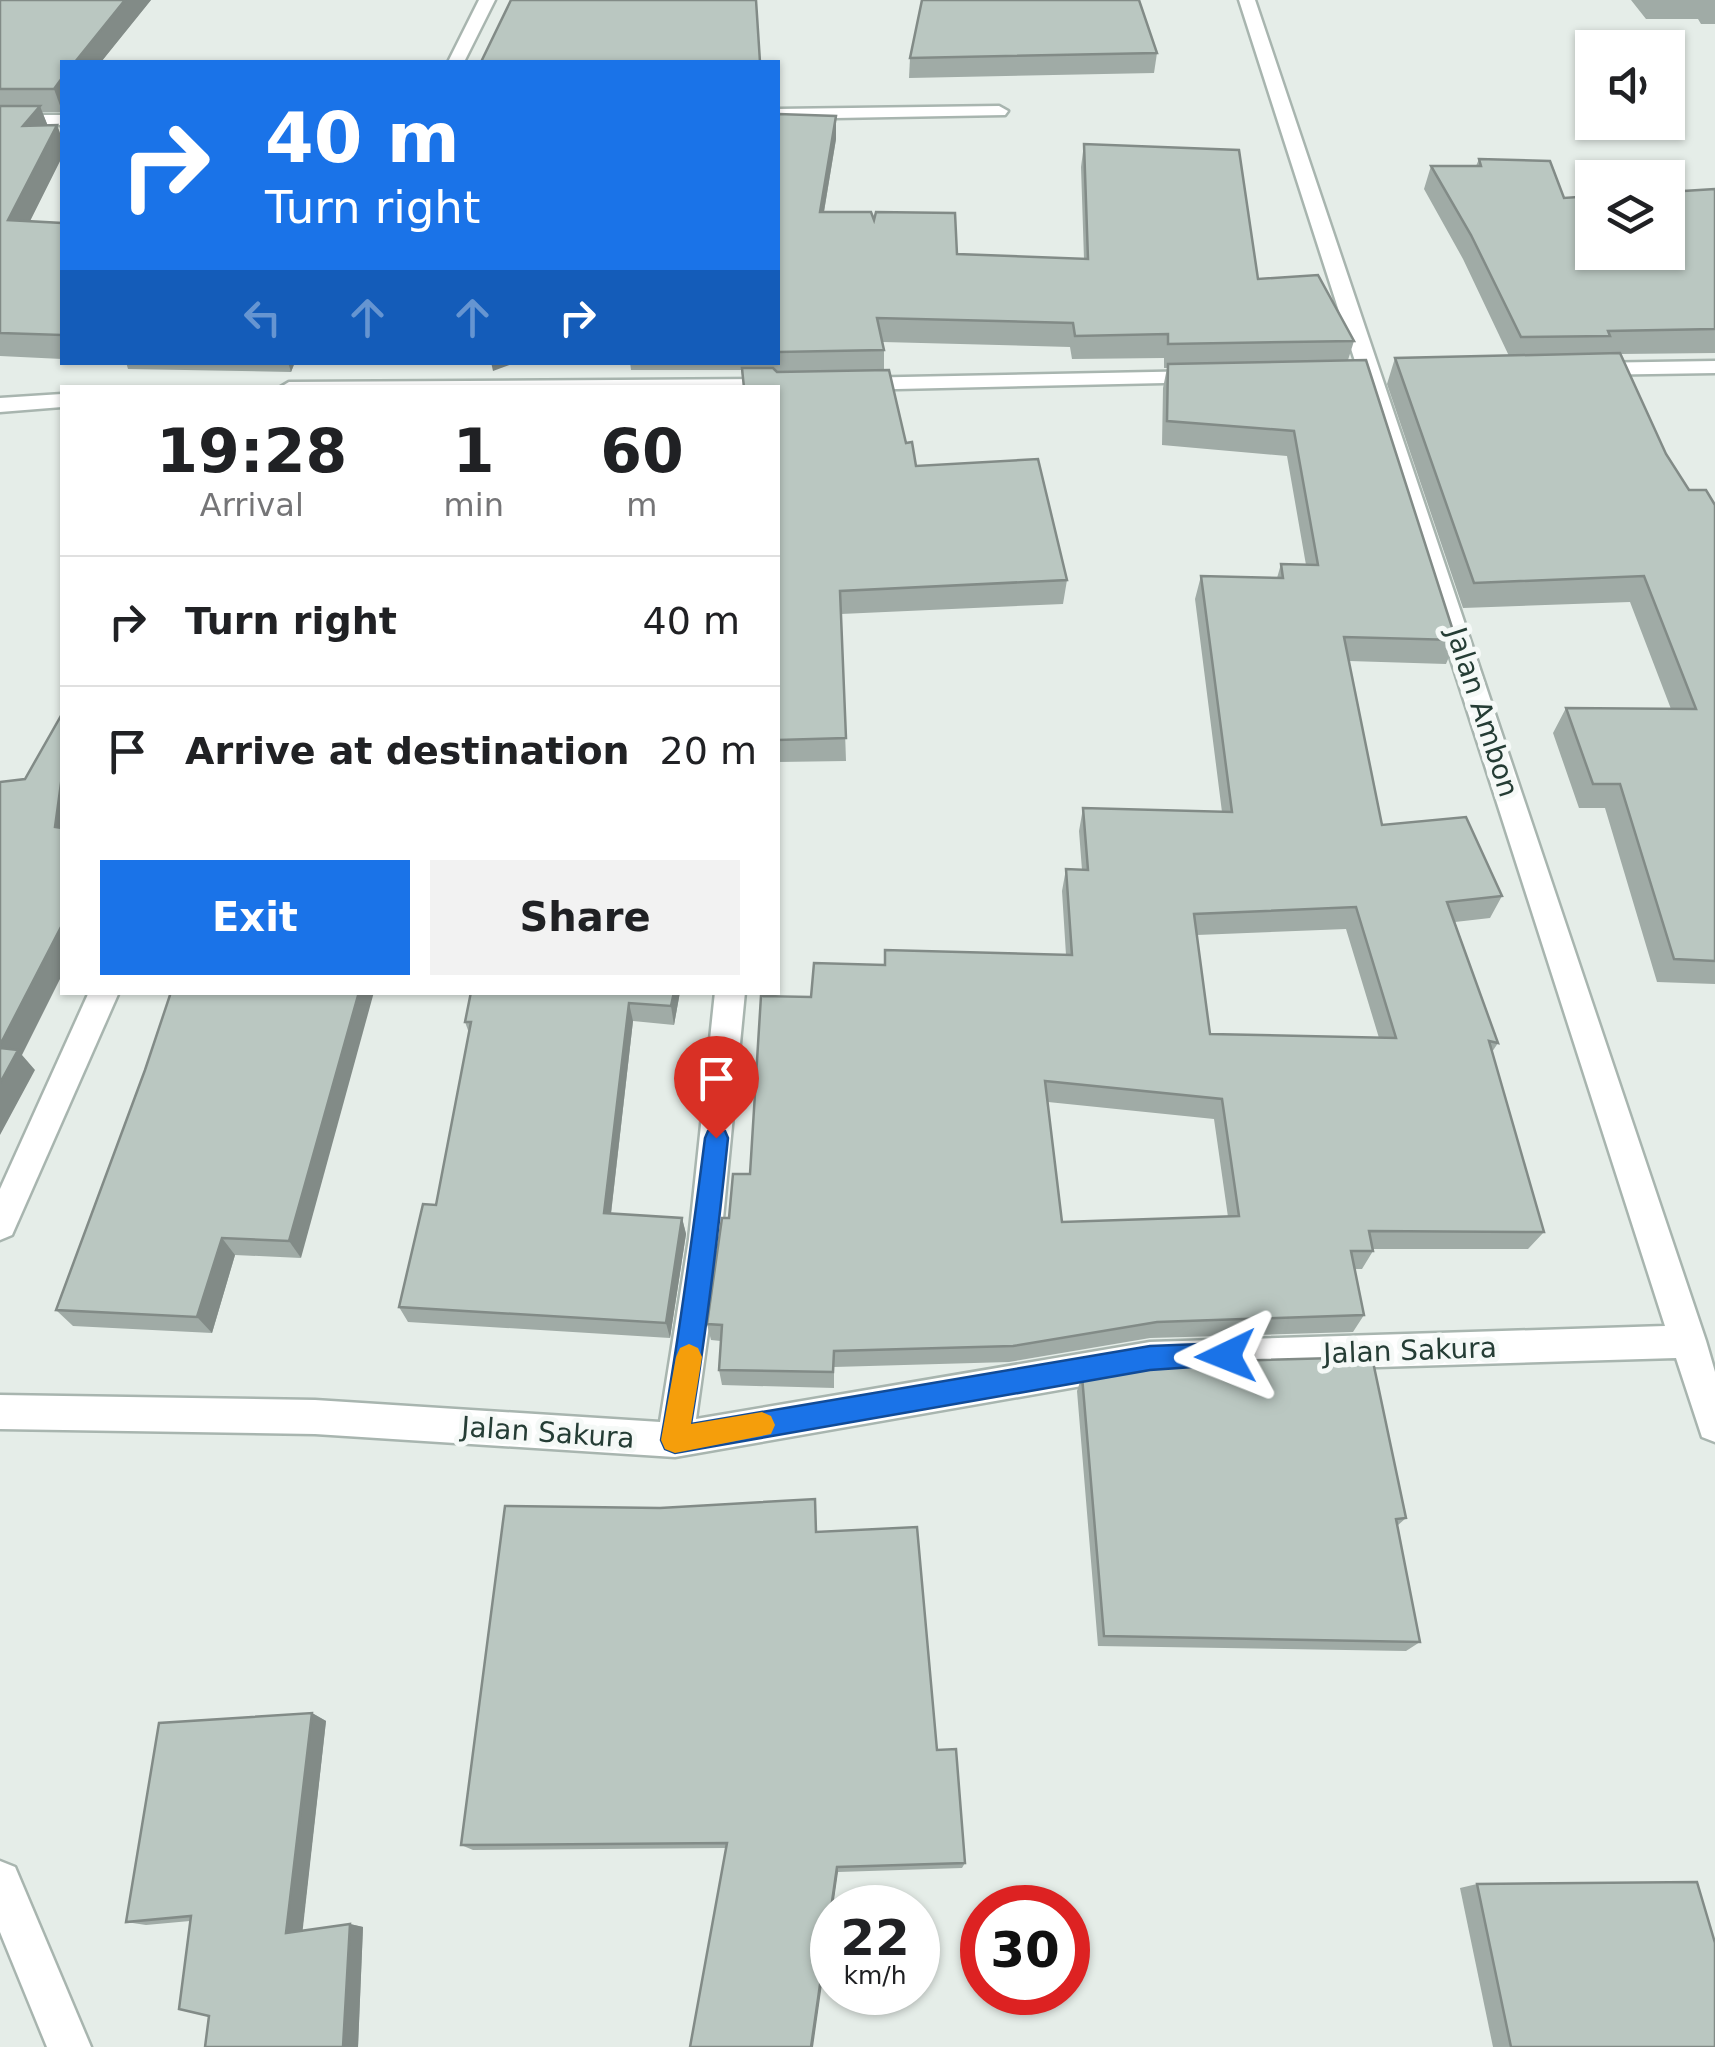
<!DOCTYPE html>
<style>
body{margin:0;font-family:"DejaVu Sans",sans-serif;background:#f2f2f2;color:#202124;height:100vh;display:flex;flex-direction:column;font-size:38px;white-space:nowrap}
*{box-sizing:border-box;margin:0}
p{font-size:32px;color:#757577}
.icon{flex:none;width:55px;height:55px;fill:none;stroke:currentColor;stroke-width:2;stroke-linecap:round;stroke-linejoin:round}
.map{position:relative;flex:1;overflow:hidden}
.panel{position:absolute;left:60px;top:385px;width:720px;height:610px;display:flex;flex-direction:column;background:#fff;border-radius:0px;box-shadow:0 2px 8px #0004}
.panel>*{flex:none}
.banner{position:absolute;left:60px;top:60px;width:720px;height:305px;border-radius:0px;box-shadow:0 2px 8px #0004;background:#1a73e8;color:#fff;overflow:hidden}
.fabs{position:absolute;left:1575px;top:30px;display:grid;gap:20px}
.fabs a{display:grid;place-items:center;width:110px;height:110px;border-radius:0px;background:#fff;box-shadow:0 2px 8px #0004;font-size:50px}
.speed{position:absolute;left:810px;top:1885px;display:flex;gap:20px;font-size:50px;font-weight:700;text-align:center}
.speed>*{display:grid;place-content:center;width:130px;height:130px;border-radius:50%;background:#fff;box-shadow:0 2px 8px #0004;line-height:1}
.speed small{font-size:25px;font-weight:400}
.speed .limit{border:15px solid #d22;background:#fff;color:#111}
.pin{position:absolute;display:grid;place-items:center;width:85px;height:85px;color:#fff;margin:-102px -42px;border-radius:50% 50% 50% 0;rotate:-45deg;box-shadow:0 0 10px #0007}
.pin .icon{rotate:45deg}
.me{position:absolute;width:110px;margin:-55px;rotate:268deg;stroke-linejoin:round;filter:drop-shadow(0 0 8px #0008)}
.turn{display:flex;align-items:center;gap:35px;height:210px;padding:0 40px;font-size:45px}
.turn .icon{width:130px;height:130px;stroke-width:2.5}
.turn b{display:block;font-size:70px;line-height:85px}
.lanes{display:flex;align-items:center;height:95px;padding:0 40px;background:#0003;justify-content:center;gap:50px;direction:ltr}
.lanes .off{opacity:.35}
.eta{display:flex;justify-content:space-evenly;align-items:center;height:170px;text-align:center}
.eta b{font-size:60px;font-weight:600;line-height:70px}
.cta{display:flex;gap:20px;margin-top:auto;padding:20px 40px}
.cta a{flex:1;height:115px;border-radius:0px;background:#1a73e8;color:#fff;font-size:40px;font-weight:600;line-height:115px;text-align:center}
.cta a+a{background:#f2f2f2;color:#202124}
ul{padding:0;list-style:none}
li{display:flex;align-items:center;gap:30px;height:130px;padding:0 40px;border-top:2px solid #e0e0e0}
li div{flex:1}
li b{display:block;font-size:38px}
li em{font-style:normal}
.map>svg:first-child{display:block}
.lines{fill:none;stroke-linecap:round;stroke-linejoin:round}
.minor-casing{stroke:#a8b5af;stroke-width:5}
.minor{fill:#fff;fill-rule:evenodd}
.wall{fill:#a0aba6;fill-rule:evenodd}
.shaded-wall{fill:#828b87}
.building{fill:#bac7c1;stroke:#828b87;stroke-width:2.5;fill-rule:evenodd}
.route{fill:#1a73e8;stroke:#114b97;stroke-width:2.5}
.slow{fill:#f59e0b}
.labels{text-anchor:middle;stroke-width:10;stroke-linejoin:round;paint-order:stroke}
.street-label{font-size:28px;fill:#253d35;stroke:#f5f9f7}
</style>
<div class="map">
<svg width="1715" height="2047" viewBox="0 0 1715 2047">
<rect width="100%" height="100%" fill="#e5ede8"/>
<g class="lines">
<defs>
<g id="minor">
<polygon points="479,0 495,0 464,62 448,62"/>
<polygon points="1239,0 1255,0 1706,1341 1715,1372 1715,1442 1702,1437 1676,1358 1150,1374 675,1457 315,1434 0,1429 0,1395 315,1400 660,1422 689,1239 715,992 745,992 721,1239 696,1419 1150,1342 1665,1326"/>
<polygon points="999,106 1008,111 1005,115 778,119 778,109"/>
<rect x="0" y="115" width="62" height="10"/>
<polygon points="1715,361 1715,373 1588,375 1577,369 1588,363"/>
<polygon points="1202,371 1210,372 1213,377 1210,382 853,390 842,384 853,378"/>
<polygon points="782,379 793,385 790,390 279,388 289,382"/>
<polygon points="62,394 62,407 0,412 0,398"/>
<polygon points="89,992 119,992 12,1235 0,1240 0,1189"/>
<polygon points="0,1861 15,1867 91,2047 47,2047 0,1932"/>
</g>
</defs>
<use href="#minor" class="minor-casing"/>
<use href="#minor" class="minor"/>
</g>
<g class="wall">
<polygon points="0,0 151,0 101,62 62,62 62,112 42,112 48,126 57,125 62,139 62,157 30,221 62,223 62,359 0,356"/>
<polygon points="1631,0 1715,0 1715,24 1701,24 1698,19 1646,19"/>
<polygon points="1157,53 1154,73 909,78 910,58"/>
<path d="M 778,114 L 836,139 L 824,212 L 874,220 L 957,254 L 1084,259 L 1081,167 L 1084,144 L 1258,279 L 1354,341 L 1348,360 L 1456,640 L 1446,664 L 1349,661 L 1382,825 L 1502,896 L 1490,918 L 1455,922 L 1498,1043 L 1492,1052 L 1544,1232 L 1528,1249 L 1373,1249 L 1373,1251 L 1362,1269 L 1354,1269 L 1364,1315 L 1353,1332 L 1150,1338 L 1009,1362 L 834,1367 L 834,1388 L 722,1385 L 719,1370 L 721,1341 L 711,1340 L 707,1324 L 729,1218 L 750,1174 L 811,997 L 885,965 L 1066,955 L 1062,891 L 1066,869 L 1082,870 L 1079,831 L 1083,808 L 1222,812 L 1195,599 L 1201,576 L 1277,578 L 1281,564 L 1306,565 L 1287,456 L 1162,445 L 1163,388 L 1167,368 L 1164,368 L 1164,358 L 1072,359 L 1070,347 L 883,342 L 884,350 L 884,370 L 906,443 L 916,466 L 1067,580 L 1063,604 L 841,614 L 846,761 L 778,762 L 778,388 L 742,376 L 741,370 L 631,370 L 630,362 L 778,362 ZM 1346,929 L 1379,1038 L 1210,1034 L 1197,935 ZM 1048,1102 L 1214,1119 L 1228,1217 L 1062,1222 Z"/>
<polygon points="1479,159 1564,198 1715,189 1715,353 1620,354 1666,454 1689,490 1715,505 1715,984 1657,982 1605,808 1579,808 1553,733 1566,708 1671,709 1630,602 1463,608 1387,384 1395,358 1509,356 1463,259 1424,189 1431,166 1476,166"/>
<polygon points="126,362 295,362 291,372 128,369"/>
<polygon points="171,992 301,1258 235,1255 212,1333 73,1326 56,1310 145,1070"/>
<polygon points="680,992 674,1025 633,1021 611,1214 682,1218 686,1234 670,1338 408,1322 399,1307 436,1205 469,1033 465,1022"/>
<polygon points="1082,1376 1406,1518 1397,1526 1420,1642 1406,1651 1098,1646 1077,1391"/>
<polygon points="816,1532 937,1750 965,1863 962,1868 838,1872 726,1848 473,1850 461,1845"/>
<polygon points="312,1713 326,1721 302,1931 350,1924 363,1927 358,2047 205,2047 209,2016 190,1921 146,1925 126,1922"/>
<polygon points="1477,1884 1715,2047 1493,2047 1460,1888"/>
</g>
<g class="shaded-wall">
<polygon points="125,0 151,0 101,62 75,62"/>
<polygon points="62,78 62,111 54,89"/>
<polygon points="40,106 49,129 23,126"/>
<polygon points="836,116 836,139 820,235 820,212"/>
<polygon points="57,125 62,139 62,157 19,243 8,220"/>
<polygon points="288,362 295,362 291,372"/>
<polygon points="491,362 517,362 493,371"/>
<polygon points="62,776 62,838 55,827"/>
<polygon points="62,925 62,975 22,1055 35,1070 0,1135 0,1045"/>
<polygon points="359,992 374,992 301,1258 289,1241"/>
<polygon points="674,992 680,992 674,1025 671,1006"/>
<polygon points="629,1003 633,1021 609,1230 604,1213"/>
<polygon points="682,1218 686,1234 670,1338 666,1323"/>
<polygon points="222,1238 235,1255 212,1333 197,1317"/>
<polygon points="312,1713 326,1721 302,1936 286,1933"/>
<polygon points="837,1867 838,1872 813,2047 811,2047"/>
<polygon points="350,1924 363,1927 358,2047 343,2047"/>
</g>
<g class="building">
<polygon points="0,0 125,0 75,62 62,62 62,78 54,89 0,89"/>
<polygon points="511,0 756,0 760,62 481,62"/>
<polygon points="922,0 1139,0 1157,53 910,58"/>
<polygon points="0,106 40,106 23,126 57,125 8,220 62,223 62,335 0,333"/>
<polygon points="778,114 836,116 820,212 871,212 874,220 876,212 955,213 957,254 1088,259 1084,144 1239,150 1258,279 1318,275 1354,341 1168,344 1168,334 1075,336 1073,323 877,318 884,350 778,352"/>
<polygon points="1479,159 1550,161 1564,198 1592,196 1592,252 1668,252 1668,192 1715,189 1715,329 1608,331 1610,336 1521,337 1471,235 1431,166 1481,166"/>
<polygon points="1620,353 1666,454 1689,490 1706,490 1715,505 1715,961 1674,959 1620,784 1593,784 1566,708 1696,709 1644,576 1474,583 1395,358"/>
<path d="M 1366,360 L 1456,640 L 1344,637 L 1382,825 L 1466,817 L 1502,896 L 1447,902 L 1498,1043 L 1489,1041 L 1544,1232 L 1369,1231 L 1373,1251 L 1351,1251 L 1364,1315 L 1157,1322 L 1013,1346 L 834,1351 L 833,1372 L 719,1370 L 722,1325 L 707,1324 L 722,1218 L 729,1218 L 733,1174 L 750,1174 L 761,996 L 811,997 L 814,963 L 885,965 L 885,950 L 1072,955 L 1066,869 L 1088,870 L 1083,808 L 1232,812 L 1201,576 L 1283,578 L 1281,564 L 1318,565 L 1294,431 L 1167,421 L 1168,364 ZM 1356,907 L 1396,1038 L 1210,1034 L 1194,914 ZM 1045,1081 L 1222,1099 L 1239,1216 L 1062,1222 Z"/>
<polygon points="742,368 773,368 777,372 889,370 906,443 912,442 916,466 1038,459 1067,580 840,591 846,738 778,740 778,388 744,388"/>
<polygon points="62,714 62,776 55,827 62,828 62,925 0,1045 0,782 25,779"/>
<polygon points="171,992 359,992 289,1241 222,1238 197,1317 56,1310 145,1070"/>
<polygon points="471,992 674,992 671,1006 629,1003 604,1213 682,1218 666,1323 399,1307 423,1204 436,1205 471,1022 465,1022"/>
<polygon points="0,1048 18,1050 0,1083"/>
<polygon points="1372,1357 1406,1518 1396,1519 1420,1642 1104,1636 1082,1376 1157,1363"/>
<polygon points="815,1499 816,1532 917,1527 937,1750 956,1749 965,1863 837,1867 811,2047 690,2047 727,1843 461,1845 505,1506 660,1508"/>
<polygon points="312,1713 286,1933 350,1924 343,2047 205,2047 209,2016 179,2009 191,1916 126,1922 159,1723"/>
<polygon points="1697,1882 1715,1943 1715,2047 1511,2047 1477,1884"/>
</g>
<path class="route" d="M 716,1128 L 725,1131 L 728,1138 C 718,1234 707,1329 691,1424 L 1150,1346 L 1226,1343 L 1236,1347 L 1240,1356 L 1236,1364 L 1150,1370 L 675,1453 L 665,1449 L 661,1440 C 679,1339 692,1240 705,1138 L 708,1131 Z"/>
<polygon class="slow" points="689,1344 698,1348 702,1357 691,1424 762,1412 771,1416 775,1425 771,1434 675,1453 665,1449 661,1440 676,1357 680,1348"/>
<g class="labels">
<g class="street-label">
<text transform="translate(1483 712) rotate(72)" y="10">Jalan Ambon</text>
<text transform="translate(1410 1350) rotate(-2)" y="10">Jalan Sakura</text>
<text transform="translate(548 1432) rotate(4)" y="10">Jalan Sakura</text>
</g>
</g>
</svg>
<div class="fabs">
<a><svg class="icon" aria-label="sound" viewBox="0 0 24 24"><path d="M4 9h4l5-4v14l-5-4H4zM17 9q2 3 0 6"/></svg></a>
<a><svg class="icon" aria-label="layers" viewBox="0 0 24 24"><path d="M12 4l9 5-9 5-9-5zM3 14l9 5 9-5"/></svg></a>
</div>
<div class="speed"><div>22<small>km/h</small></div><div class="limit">30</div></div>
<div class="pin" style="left:716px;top:1138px;background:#d93025"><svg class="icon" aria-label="arrive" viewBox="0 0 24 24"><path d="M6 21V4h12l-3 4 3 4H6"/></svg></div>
<svg class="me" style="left:1226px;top:1356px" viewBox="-20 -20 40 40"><path d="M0-17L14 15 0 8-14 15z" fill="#1a73e8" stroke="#fff" stroke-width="4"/></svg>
<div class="banner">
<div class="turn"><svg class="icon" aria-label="right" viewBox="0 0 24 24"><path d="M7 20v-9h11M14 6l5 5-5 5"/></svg><div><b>40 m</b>Turn right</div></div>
<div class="lanes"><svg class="icon off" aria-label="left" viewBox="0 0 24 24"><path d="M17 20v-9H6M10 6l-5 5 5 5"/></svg><svg class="icon off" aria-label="ahead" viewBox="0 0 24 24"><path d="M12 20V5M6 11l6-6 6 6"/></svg><svg class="icon off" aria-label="ahead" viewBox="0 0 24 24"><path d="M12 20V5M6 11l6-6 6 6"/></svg><svg class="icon" aria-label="right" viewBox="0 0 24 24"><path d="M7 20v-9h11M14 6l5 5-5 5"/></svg></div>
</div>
<section class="panel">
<div class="eta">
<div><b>19:28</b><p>Arrival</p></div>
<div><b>1</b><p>min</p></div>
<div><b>60</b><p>m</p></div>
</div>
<ul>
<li><svg class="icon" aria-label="right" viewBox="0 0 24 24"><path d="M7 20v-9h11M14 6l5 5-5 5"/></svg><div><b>Turn right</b></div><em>40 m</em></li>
<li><svg class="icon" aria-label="arrive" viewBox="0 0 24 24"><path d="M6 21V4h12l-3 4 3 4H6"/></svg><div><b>Arrive at destination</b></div><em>20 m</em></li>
</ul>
<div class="cta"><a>Exit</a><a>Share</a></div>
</section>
</div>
